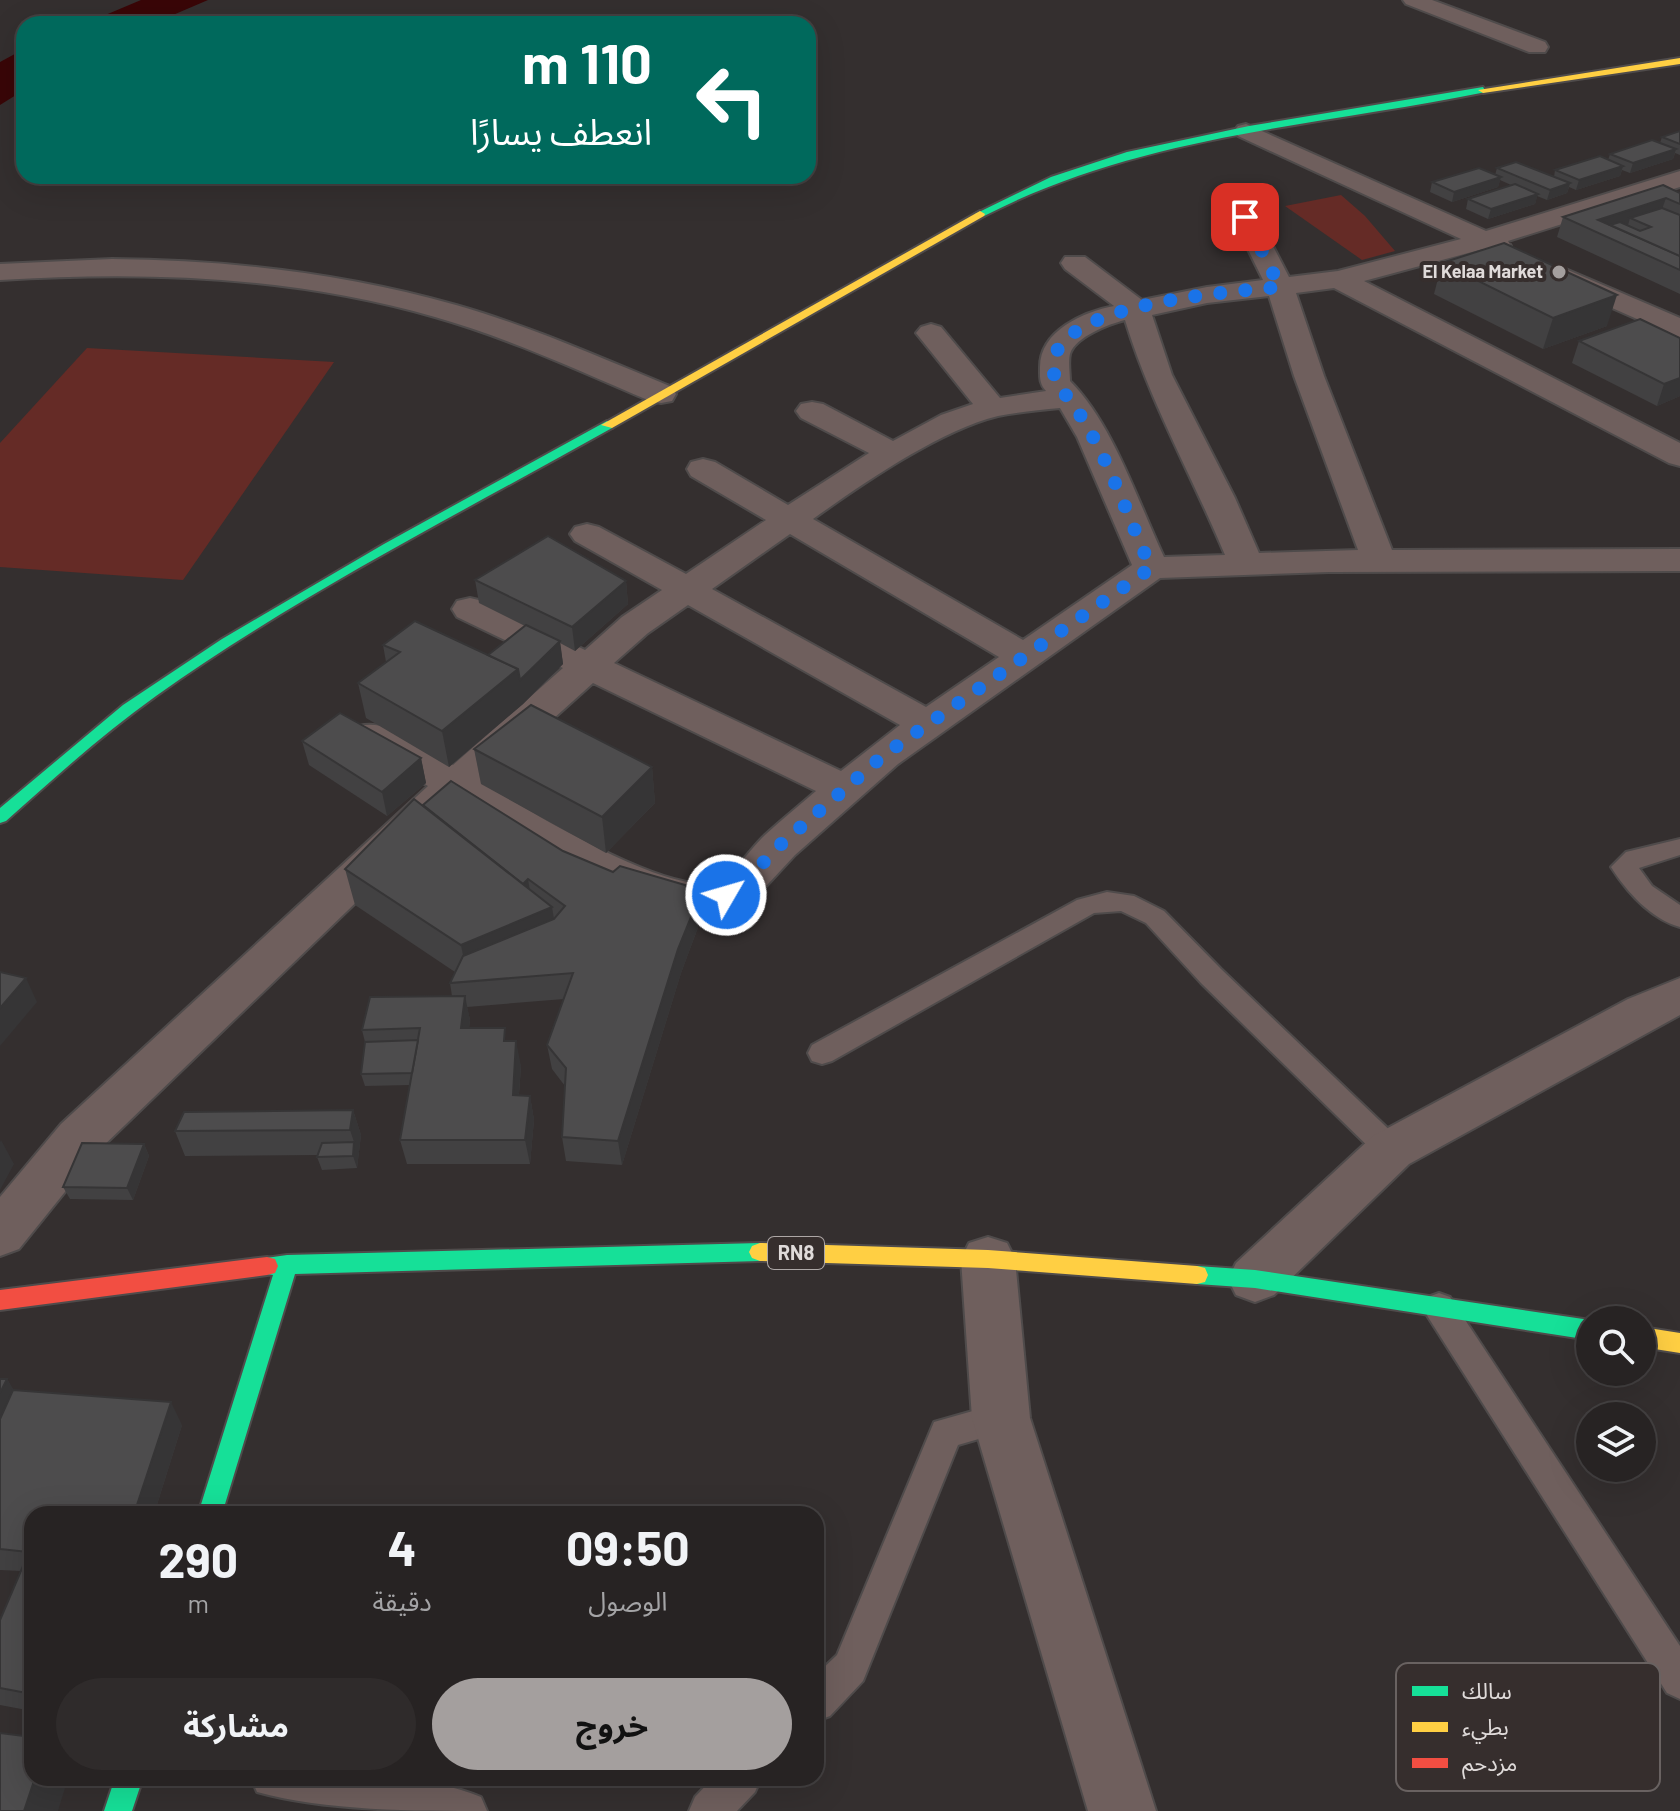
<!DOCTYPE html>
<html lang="ar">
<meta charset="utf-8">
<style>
body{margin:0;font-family:Barlow,"Noto Sans Arabic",sans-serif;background:#2f2b2b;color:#f1f3f6;direction:rtl;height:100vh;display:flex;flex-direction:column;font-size:30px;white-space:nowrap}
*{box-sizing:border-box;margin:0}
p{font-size:26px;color:#a4a4a6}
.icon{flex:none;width:44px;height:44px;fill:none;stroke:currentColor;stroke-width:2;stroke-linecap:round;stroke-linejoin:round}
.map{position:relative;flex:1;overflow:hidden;direction:ltr}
.sheet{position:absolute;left:24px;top:1506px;width:800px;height:280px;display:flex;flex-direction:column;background:#272323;border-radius:24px;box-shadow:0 8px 32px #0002,0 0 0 2px #434041;direction:rtl}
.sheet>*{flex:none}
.hud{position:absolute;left:16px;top:16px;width:800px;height:168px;border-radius:24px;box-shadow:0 8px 32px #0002,0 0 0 2px #434041;direction:rtl;background:#00695c;color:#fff;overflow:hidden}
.tools{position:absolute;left:1576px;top:1306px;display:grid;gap:16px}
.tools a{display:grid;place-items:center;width:80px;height:80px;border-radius:50%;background:#272323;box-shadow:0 8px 32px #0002,0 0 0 2px #434041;font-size:40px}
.pin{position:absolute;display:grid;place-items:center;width:68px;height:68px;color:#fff;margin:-34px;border-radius:16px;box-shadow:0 4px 12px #0006}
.me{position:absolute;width:88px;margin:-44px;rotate:52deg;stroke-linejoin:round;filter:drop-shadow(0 0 6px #0008)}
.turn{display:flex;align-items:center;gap:28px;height:168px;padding:0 32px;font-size:36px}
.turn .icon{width:104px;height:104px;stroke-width:2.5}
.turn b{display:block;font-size:56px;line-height:68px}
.eta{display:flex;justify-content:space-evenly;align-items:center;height:136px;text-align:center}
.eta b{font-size:48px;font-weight:700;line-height:56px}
.action{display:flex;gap:16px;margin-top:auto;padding:16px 32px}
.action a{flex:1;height:92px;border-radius:48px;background:#a49f9e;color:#111;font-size:32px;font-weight:700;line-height:92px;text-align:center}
.action a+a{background:#2f2b2b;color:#f1f3f6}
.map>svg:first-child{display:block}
.green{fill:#652b26}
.water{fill:#390607}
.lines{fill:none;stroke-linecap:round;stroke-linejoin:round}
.lane-casing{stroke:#4f4b4b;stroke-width:4}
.street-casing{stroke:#4f4b4b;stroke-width:4}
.fast-casing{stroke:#4f4b4b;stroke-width:4}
.slow-casing{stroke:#4f4b4b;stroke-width:4}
.jam-casing{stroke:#4f4b4b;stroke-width:4}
.lane{fill:#6f5f5d;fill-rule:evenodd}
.street{fill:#6f5f5d;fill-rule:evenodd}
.fast{fill:#16e098;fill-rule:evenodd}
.slow{fill:#ffcf43;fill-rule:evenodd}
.jam{fill:#f24e42;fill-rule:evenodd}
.wall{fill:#424142}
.shaded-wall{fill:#363536}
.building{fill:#4d4c4d;stroke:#363536;stroke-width:2}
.route{stroke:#1a73e8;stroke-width:14;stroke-dasharray:0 25.2}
.poi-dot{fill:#a49f9e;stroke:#362e2d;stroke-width:3}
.labels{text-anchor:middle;stroke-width:8;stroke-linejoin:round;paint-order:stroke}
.far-poi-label{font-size:18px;font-weight:bold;fill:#e0dbda;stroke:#362e2d;text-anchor:end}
.shield{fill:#362e2d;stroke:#ada7a6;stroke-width:2}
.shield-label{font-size:20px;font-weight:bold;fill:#e0dbda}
.key{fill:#362e2d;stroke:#696261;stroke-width:2}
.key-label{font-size:22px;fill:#e0dbda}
</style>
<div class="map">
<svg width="1680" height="1811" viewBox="0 0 1680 1811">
<rect width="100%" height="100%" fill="#342f2f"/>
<g class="green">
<polygon points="1341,195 1365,216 1395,251 1362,260 1285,206"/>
<polygon points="87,348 334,362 183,580 0,567 0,443"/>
</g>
<g class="water">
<polygon points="141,0 208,0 152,24 84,24"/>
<polygon points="24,49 24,90 0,105 0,62"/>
</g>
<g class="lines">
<defs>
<g id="lane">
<path d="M 1680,839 L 1680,855 L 1639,868 L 1652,886 L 1680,905 L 1680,927 C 1651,919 1627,892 1611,867 L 1626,852 Z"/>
<polygon points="1107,892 1134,896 1164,911 1221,969 1402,1142 1406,1150 1402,1158 1391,1162 1380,1158 1201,983 1146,923 1121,911 1094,913 832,1061 822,1064 812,1061 808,1053 812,1045 1077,900"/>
<polygon points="1439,1293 1450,1297 1680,1646 1680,1699 1667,1693 1428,1317 1423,1307 1428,1297"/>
<polygon points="1001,1403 1013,1407 1018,1418 1013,1429 958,1445 863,1681 830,1716 816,1721 816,1675 837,1655 934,1422"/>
<path d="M 251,1778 C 323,1778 414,1769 481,1797 L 487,1811 C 415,1811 325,1811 257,1792 Z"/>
<polygon points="713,1778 761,1778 755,1792 737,1811 689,1811 695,1797"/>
</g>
<g id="street">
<polygon points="1403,0 1432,0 1545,42 1548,47 1545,52 1529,52 1406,4"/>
<path d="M 1246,124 L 1486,231 L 1680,171 L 1680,187 L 1508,241 L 1511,246 L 1507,252 L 1498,254 L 1483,249 L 1364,281 L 1680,443 L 1680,466 L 1669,463 L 1334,288 L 1296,293 L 1324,376 L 1392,550 L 1680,549 L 1680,571 L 1329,572 L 1160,578 L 898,764 L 795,855 L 756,897 L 726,910 L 707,913 L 660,906 L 603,885 L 516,840 L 458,804 L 97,1152 L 19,1249 L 0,1256 L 0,1197 L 61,1124 L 428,786 L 359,744 L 353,735 L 359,726 C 391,718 425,749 453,765 L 563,668 L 457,617 L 452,609 L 457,601 L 470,598 L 483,601 L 585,650 L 622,617 L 662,590 L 575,541 L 570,534 L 575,527 L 587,524 L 599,527 L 686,574 L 766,520 L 691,476 L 687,469 L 691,462 L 703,459 L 715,462 L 788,505 L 869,453 L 801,418 L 796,411 L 801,404 L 812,402 L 823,404 L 893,441 L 941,415 L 973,404 L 916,333 L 921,327 L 931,324 L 941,327 L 1000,398 L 1046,391 C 1039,383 1040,377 1040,367 C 1040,331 1083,312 1114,306 L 1065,269 L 1061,263 L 1065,257 L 1085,257 L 1142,300 L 1207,287 L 1263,280 L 1232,217 L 1236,211 L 1254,211 L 1258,217 L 1289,277 L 1338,271 L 1461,239 L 1238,136 L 1234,131 L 1238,126 ZM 1269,296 L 1294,376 L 1358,550 L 1259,553 L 1235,498 L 1172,375 L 1152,315 L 1207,303 ZM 1125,320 C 1150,402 1192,476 1225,555 L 1164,557 C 1138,502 1113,424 1070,381 C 1070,373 1068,362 1070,354 C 1075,337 1109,324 1125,320 ZM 1060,408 L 1077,437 L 1132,565 L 1023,640 L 813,519 C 862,484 940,430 998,416 C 1018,412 1039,410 1060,408 ZM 790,534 L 999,657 L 926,707 L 712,589 ZM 688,605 L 900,725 L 841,771 L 614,663 L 648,633 ZM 593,683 L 816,791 C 799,806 781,820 765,835 C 750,849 735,874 716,881 C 671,899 525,808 482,783 Z"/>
<path d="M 112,259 C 229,260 343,273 456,305 C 530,326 601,358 672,387 L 676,394 L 672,401 L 661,403 L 650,401 C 579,371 509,338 435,317 C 293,276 147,271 0,280 L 0,264 Z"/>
<polygon points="1561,267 1680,318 1680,338 1551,281 1547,275 1551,269"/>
<polygon points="1680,978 1680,1015 1409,1164 1274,1295 1255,1302 1236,1295 1228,1279 1236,1263 1373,1136 1628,999"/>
<polygon points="988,1237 1007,1243 1015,1259 1030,1418 1156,1811 1088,1811 972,1418 961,1259 969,1243"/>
</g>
<g id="fast">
<path d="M 1483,87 L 1486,92 C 1314,127 1143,134 984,216 L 975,214 L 1051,177 L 1127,152 L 1249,126 Z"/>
<path d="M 607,421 L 613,425 L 612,428 C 459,514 299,594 156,696 C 103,734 54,778 6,821 L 0,823 L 0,808 L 123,705 L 222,639 L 384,544 Z"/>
<polygon points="760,1243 768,1246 771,1252 768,1258 760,1261 295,1274 222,1514 198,1514 273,1275 259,1273 256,1266 259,1259 287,1255"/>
<polygon points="1197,1266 1255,1270 1590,1320 1590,1340 1255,1288 1197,1284 1189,1282 1186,1275 1189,1268"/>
<polygon points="115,1778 143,1778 132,1811 104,1811"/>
</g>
<g id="slow">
<polygon points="1680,58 1680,64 1483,93 1478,90"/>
<polygon points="980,211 985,214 984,216 612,428 601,425"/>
<polygon points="760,1243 988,1250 1197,1266 1205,1268 1208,1275 1205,1282 1197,1284 988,1268 760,1261 752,1258 749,1252 752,1246"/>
<polygon points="1642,1327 1680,1333 1680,1353 1642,1347"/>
</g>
<polygon id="jam" points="267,1257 275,1259 278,1266 275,1273 267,1275 0,1310 0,1290"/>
</defs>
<use href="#lane" class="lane-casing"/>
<use href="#street" class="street-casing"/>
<use href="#fast" class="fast-casing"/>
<use href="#slow" class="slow-casing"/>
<use href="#jam" class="jam-casing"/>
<use href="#lane" class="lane"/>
<use href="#street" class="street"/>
<use href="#fast" class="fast"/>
<use href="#slow" class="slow"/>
<use href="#jam" class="jam"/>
</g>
<g class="wall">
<polygon points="1680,131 1680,155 1675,153 1673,159 1630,173 1622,170 1620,176 1576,190 1569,187 1567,193 1547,200 1537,196 1535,204 1488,219 1466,209 1468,199 1511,185 1500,180 1498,187 1452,202 1430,192 1432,182 1495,175 1497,168 1554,177 1555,170 1608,160 1610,154 1660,143 1662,137"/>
<polygon points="1680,193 1680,294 1557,237 1563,217"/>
<polygon points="1442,263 1607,326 1543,349 1434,294"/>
<polygon points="1680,338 1680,396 1657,406 1572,363 1579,341"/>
<polygon points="475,580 626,581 628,604 575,651 560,643 563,664 523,704 449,767 366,718 358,683 386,662 383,645 488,655 525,626 479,603"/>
<polygon points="302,741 421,758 426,783 387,816 309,765"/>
<polygon points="474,749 652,767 655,803 606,853 481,784"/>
<polygon points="423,805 563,851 703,914 681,973 622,1165 566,1161 562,1137 565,1086 552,1069 547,1045 564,999 467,1007 470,1020 469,1028 508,1041 521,1066 519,1095 530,1096 534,1120 530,1164 407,1164 400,1140 410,1085 365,1086 361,1074 365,1042 362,1030 452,996 450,983 455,972 355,905 345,869"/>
<polygon points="353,1110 361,1135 357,1168 322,1170 317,1157 318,1155 185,1156 175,1131"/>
<polygon points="144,1144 149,1156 133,1200 70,1199 63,1187"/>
<polygon points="0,1379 7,1379 13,1390 182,1425 154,1514 32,1514 32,1711 0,1705 0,1620 21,1571 0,1570"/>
</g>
<g class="shaded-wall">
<polygon points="1676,149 1673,159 1630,173 1633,163"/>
<polygon points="1623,166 1620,176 1576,190 1579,180"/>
<polygon points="1501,177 1498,187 1452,202 1454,192"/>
<polygon points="1570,183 1567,193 1547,200 1550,190"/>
<polygon points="1538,194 1535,204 1488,219 1491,209"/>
<polygon points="1666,198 1659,218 1630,218 1627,229 1595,230 1598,220"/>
<polygon points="1617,295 1607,326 1543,349 1553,318"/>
<polygon points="1680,378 1680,396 1657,406 1664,384"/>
<polygon points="626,581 628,604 575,651 572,627"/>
<polygon points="560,641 563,664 523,704 449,767 442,731 518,669"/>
<polygon points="421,758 426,783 387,816 382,792"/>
<polygon points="652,767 655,803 606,853 602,817"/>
<polygon points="528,879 532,904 516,889"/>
<polygon points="702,890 703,914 681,973 622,1165 618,1141 678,949"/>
<polygon points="552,907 558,943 468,981 461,945"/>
<polygon points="26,978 37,1002 0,1046 0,1008"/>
<polygon points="465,996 470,1020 466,1053 461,1028"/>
<polygon points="516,1041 521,1066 517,1119 513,1095"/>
<polygon points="530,1096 534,1120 530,1164 525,1140"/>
<polygon points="353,1110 361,1135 357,1168 353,1156 354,1142 350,1130"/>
<polygon points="1,1140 14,1164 0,1190 0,1142"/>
<polygon points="144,1144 149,1156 133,1200 127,1188"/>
<polygon points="7,1379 28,1413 0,1472 0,1393"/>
<polygon points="171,1402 182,1425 154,1514 134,1514"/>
<polygon points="35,1778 68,1778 58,1811 24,1811"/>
</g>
<g class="building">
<polygon points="1680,131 1680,144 1662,137"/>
<polygon points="1652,140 1676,149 1633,163 1610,154"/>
<polygon points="1600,156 1623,166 1579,180 1555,170"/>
<polygon points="1516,162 1570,183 1550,190 1497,168"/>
<polygon points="1479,168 1501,177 1454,192 1432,182"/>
<polygon points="1515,184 1538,194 1491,209 1468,199"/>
<polygon points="1663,185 1680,193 1680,204 1666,198 1598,220 1680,256 1680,270 1563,217"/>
<polygon points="1662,208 1680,215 1680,256 1610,225 1620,222 1640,231 1651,227 1630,218"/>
<polygon points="1504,243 1617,295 1553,318 1442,263"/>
<polygon points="1640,319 1680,338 1680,378 1664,384 1579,341"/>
<polygon points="548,536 626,581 572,627 475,580"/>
<polygon points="415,621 518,669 442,731 358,683 400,652 383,645"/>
<polygon points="526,625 560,641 520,680 518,669 488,655"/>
<polygon points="531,705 652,767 602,817 474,749"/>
<polygon points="340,713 421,758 382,792 302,741"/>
<polygon points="451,781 563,851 613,872 620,866 702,890 678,949 618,1141 562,1137 566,1068 547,1045 573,973 450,983 463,956 554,919 565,906 528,879 523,884 423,805"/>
<polygon points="414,799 552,907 461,945 345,869"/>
<polygon points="0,972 26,978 0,1008"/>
<polygon points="465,996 461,1028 505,1028 504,1041 516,1041 513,1095 530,1096 525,1140 400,1140 420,1028 362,1030 370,997"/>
<polygon points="418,1040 412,1073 361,1074 365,1042"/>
<polygon points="353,1110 350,1130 175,1131 184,1112"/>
<polygon points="354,1142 353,1156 317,1157 322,1143"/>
<polygon points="82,1143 144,1144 127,1188 63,1187"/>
<polygon points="0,1379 7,1379 0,1393"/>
<polygon points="13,1390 171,1402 134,1514 32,1514 32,1694 0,1688 0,1620 29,1552 0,1549 0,1419"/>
<polygon points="0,1733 32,1737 32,1778 35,1778 24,1811 0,1811"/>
</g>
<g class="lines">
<path class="route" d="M 726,895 L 741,886 L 780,845 L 884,755 L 1151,568 C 1125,511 1098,426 1055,383 C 1054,373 1052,362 1056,353 C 1078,302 1230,292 1280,287 L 1245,217"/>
</g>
<circle class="poi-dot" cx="1559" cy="272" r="8"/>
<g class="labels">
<g class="far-poi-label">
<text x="1543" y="278">El Kelaa Market</text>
</g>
<rect class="shield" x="768" y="1237" width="56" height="32" rx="6"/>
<g class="shield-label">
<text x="796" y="1260">RN8</text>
</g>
</g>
<rect x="1396" y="1663" width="264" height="128" rx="12" class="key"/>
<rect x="1412" y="1686" width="36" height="10" fill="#16e098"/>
<rect x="1412" y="1722" width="36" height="10" fill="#ffcf43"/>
<rect x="1412" y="1758" width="36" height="10" fill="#f24e42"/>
<g class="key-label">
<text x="1462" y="1699">سالك</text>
<text x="1462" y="1735">بطيء</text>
<text x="1462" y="1771">مزدحم</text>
</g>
</svg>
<div class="tools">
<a><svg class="icon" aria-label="search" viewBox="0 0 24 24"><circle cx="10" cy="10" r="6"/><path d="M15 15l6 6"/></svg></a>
<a><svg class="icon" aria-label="layers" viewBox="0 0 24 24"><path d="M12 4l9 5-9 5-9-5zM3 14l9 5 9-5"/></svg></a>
</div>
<div class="pin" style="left:1245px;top:217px;background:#d93025"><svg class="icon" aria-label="arrive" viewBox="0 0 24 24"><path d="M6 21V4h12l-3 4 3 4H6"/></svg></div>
<svg class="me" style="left:726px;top:895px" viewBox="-20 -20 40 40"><circle r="17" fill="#1a73e8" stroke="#fff" stroke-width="3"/><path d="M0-11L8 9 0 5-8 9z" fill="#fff"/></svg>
<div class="hud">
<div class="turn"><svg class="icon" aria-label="left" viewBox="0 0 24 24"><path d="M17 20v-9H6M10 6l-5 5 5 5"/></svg><div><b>110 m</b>انعطف يسارًا</div></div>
</div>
<section class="sheet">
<div class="eta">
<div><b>09:50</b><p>الوصول</p></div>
<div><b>4</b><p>دقيقة</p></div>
<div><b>290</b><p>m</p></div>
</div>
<div class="action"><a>خروج</a><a>مشاركة</a></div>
</section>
</div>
